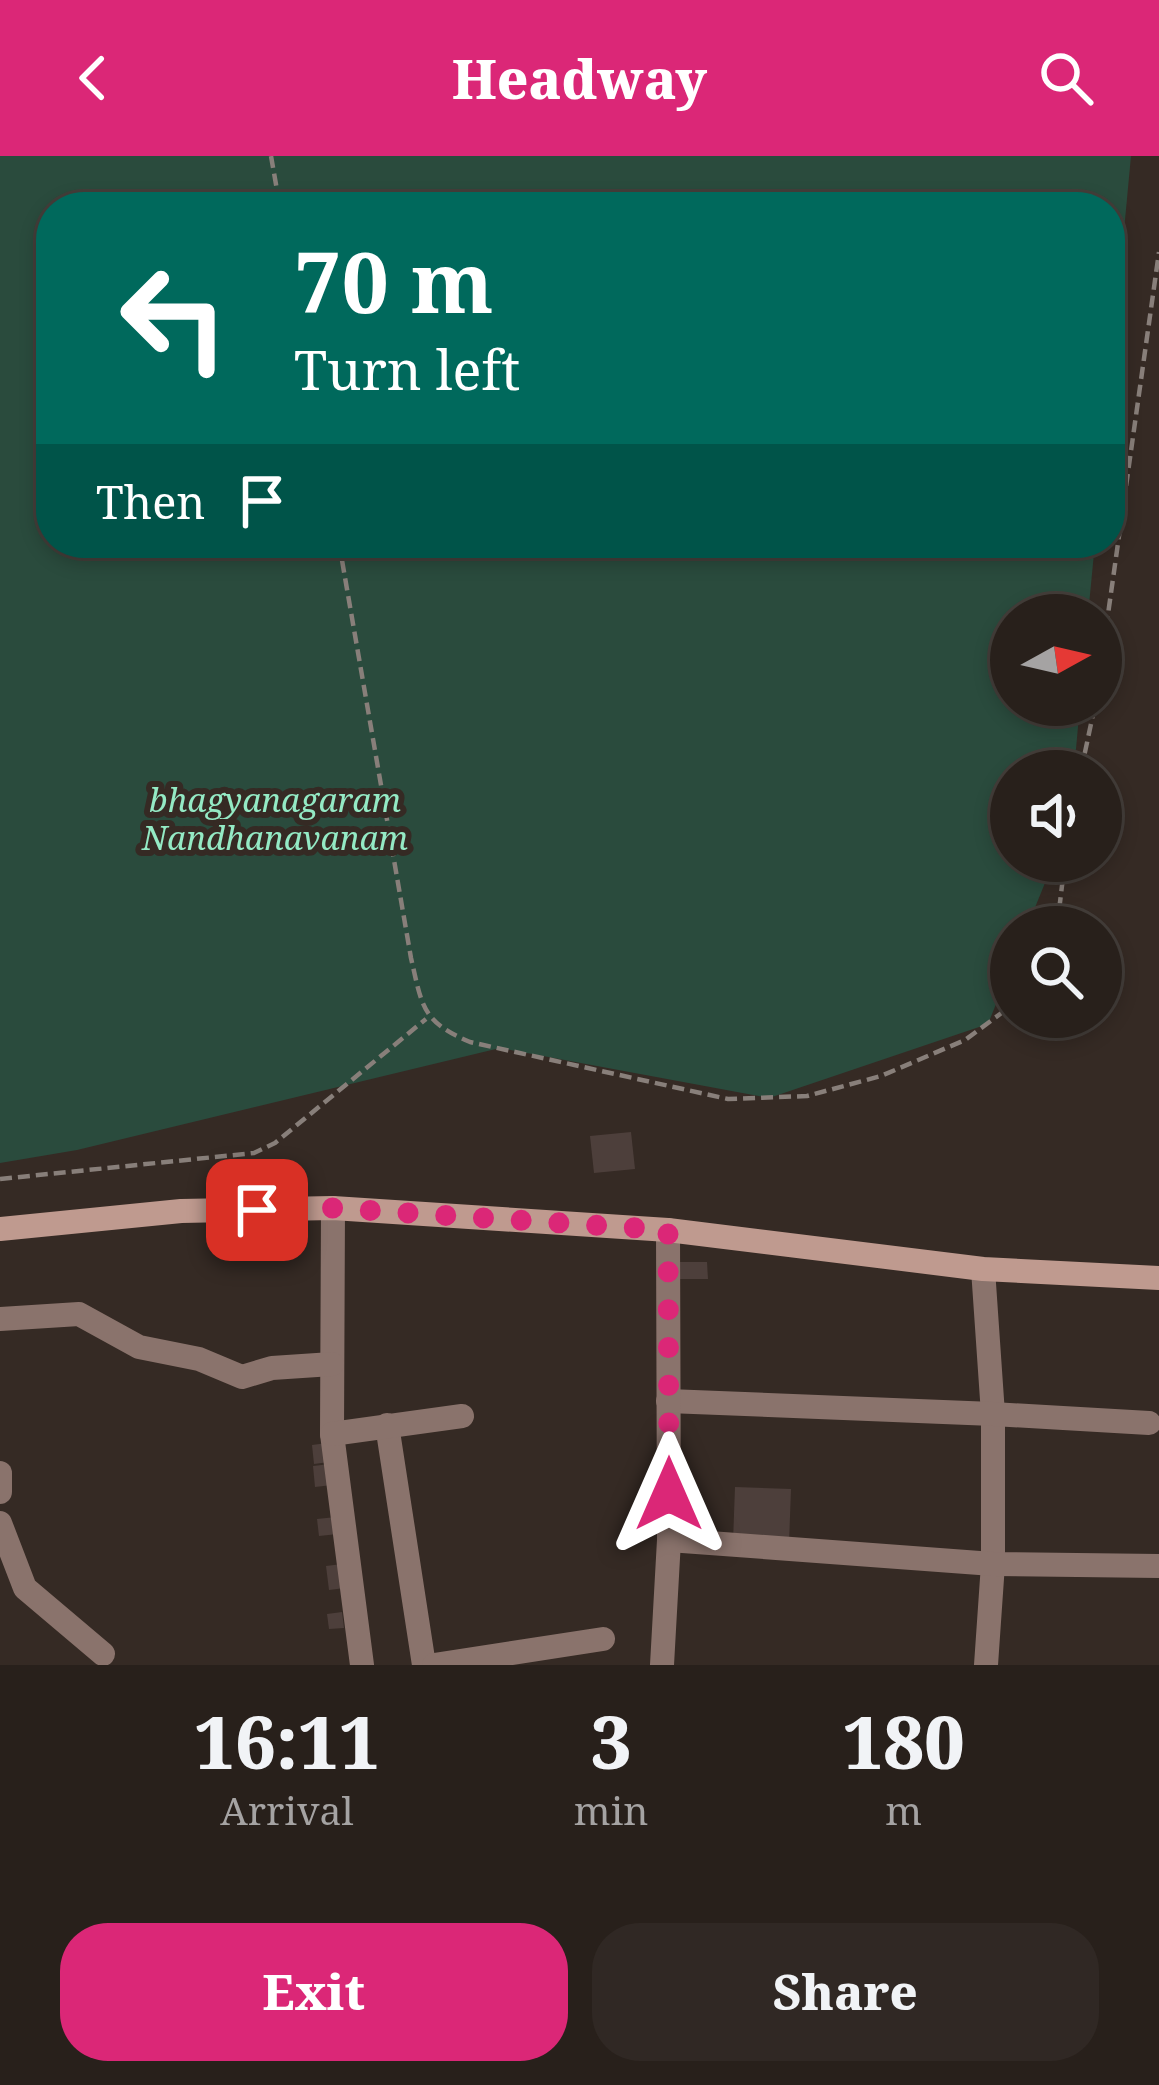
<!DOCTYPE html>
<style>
body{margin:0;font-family:"Noto Serif",serif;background:#302824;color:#f1f3f6;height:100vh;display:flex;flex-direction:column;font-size:45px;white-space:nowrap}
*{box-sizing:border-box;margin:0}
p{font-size:39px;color:#a5a3a3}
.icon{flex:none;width:66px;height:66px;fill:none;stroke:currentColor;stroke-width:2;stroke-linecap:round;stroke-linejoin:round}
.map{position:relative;height:1509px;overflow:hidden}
.side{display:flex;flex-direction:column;background:#28201b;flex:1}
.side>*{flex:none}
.banner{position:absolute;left:36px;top:36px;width:1089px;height:366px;border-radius:48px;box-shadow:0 6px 18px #0003,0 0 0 3px #443e3a;background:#00695c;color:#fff;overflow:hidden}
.needle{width:78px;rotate:82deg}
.tools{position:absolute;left:990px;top:438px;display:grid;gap:24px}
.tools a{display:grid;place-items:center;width:132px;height:132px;border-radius:50%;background:#28201b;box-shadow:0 6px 18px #0003,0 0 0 3px #443e3a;font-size:60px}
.pin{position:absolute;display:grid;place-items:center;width:102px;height:102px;color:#fff;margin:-51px;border-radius:24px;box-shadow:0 6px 18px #0006}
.me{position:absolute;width:132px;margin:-66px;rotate:0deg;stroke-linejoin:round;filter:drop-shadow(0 0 9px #0008)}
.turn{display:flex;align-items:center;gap:42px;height:252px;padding:0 60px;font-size:54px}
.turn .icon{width:156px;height:156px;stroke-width:2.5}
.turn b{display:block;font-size:84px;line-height:102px}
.then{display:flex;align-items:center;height:114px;padding:0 60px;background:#0003;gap:24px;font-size:45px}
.eta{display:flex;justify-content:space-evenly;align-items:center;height:204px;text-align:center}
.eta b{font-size:72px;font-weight:800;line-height:84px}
.cta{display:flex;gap:24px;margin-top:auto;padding:24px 60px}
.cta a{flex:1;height:138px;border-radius:48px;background:#db2777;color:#fff;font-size:48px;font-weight:800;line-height:138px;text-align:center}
.cta a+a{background:#302824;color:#f1f3f6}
header{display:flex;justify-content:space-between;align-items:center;height:156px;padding:0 60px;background:#db2777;color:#fff;font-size:54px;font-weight:800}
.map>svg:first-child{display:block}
.green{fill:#2a4b3d}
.building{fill:#4d3f3b}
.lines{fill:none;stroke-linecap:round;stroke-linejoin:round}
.path{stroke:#887f7a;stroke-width:4.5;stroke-dasharray:12 6;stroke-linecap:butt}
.street{stroke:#8a736c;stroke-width:24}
.secondary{stroke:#bf9a8f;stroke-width:24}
.route{stroke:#db2777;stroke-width:21;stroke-dasharray:0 37.8}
.labels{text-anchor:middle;stroke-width:12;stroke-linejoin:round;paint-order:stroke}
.park-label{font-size:33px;font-style:italic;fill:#94eac5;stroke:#352a24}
</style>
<header><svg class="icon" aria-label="back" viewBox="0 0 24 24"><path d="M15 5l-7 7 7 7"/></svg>Headway<svg class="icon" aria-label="search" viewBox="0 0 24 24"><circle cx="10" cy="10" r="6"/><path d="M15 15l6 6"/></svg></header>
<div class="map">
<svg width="1159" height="1509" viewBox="0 0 1159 1509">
<rect width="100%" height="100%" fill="#352a24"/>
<polygon class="green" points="0,0 1131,0 1110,224 1110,51 51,51 51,387 1095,387 1088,459 1011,459 1011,549 1080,549 1074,615 1011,615 1011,705 1054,705 1027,771 1011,771 1011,811 988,868 769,942 500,892 77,994 0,1007"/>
<g class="building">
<polygon points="631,976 635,1013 594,1017 590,980"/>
<polygon points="679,1106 707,1106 708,1123 679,1123"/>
<polygon points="327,1287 329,1306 314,1308 312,1289"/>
<polygon points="330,1308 332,1329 315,1331 313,1310"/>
<polygon points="735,1331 791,1333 789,1388 733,1386"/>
<polygon points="336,1361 338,1378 319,1380 317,1363"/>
<polygon points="342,1408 345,1432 329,1434 326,1410"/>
<polygon points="342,1456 344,1472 329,1473 327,1458"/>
</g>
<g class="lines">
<g class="path">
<polyline points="271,0 280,51"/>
<path d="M 339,387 L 411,802 C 422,850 422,866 470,886 L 728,943 L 807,940 L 881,920 L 965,884 L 1011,850"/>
<polyline points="1101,508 1159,96"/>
<polyline points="1081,615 1095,549"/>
<polyline points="1057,771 1065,705"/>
<polyline points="0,1023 254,997 275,987 426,863"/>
</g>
<g class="street">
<polyline points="333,1052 332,1278 362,1509"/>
<polyline points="983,1113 993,1258 993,1408 986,1509"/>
<polyline points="0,1163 79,1158 139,1191 199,1203 242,1221 272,1212 332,1208"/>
<polyline points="668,1245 993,1258 1149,1267"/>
<polyline points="387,1269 424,1509"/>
<polyline points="332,1278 462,1260"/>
<polyline points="0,1317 0,1336"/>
<polyline points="0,1367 25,1432 103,1498"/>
<polyline points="669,1384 993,1408 1159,1410"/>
<polyline points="434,1509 603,1483"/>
<polyline points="662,1509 669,1384 668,1074"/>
</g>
<polyline class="secondary" points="0,1073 181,1055 333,1052 668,1074 983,1113 1159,1122"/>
</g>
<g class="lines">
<polyline class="route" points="257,1054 333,1052 668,1074 669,1338"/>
</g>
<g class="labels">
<g class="park-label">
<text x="275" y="656">bhagyanagaram<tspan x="275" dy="38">Nandhanavanam</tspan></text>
</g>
</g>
</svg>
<div class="tools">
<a><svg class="needle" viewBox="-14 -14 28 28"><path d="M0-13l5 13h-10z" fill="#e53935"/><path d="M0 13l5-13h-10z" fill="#a5a3a3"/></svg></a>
<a><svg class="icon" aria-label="sound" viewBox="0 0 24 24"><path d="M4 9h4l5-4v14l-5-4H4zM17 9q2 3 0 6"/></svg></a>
<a><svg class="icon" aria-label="search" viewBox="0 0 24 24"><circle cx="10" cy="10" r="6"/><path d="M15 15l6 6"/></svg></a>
</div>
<div class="pin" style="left:257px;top:1054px;background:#d93025"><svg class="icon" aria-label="arrive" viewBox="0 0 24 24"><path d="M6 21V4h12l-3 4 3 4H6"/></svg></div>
<svg class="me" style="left:669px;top:1338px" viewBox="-20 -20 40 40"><path d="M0-17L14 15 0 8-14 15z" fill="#db2777" stroke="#fff" stroke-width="4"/></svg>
<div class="banner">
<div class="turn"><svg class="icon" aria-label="left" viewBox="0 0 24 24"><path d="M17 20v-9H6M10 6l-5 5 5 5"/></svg><div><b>70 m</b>Turn left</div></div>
<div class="then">Then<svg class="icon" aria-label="arrive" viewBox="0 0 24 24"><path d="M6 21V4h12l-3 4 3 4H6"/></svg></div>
</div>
</div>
<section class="side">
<div class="eta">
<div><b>16:11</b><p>Arrival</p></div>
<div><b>3</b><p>min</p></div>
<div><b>180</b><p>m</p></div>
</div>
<div class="cta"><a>Exit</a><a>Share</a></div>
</section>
